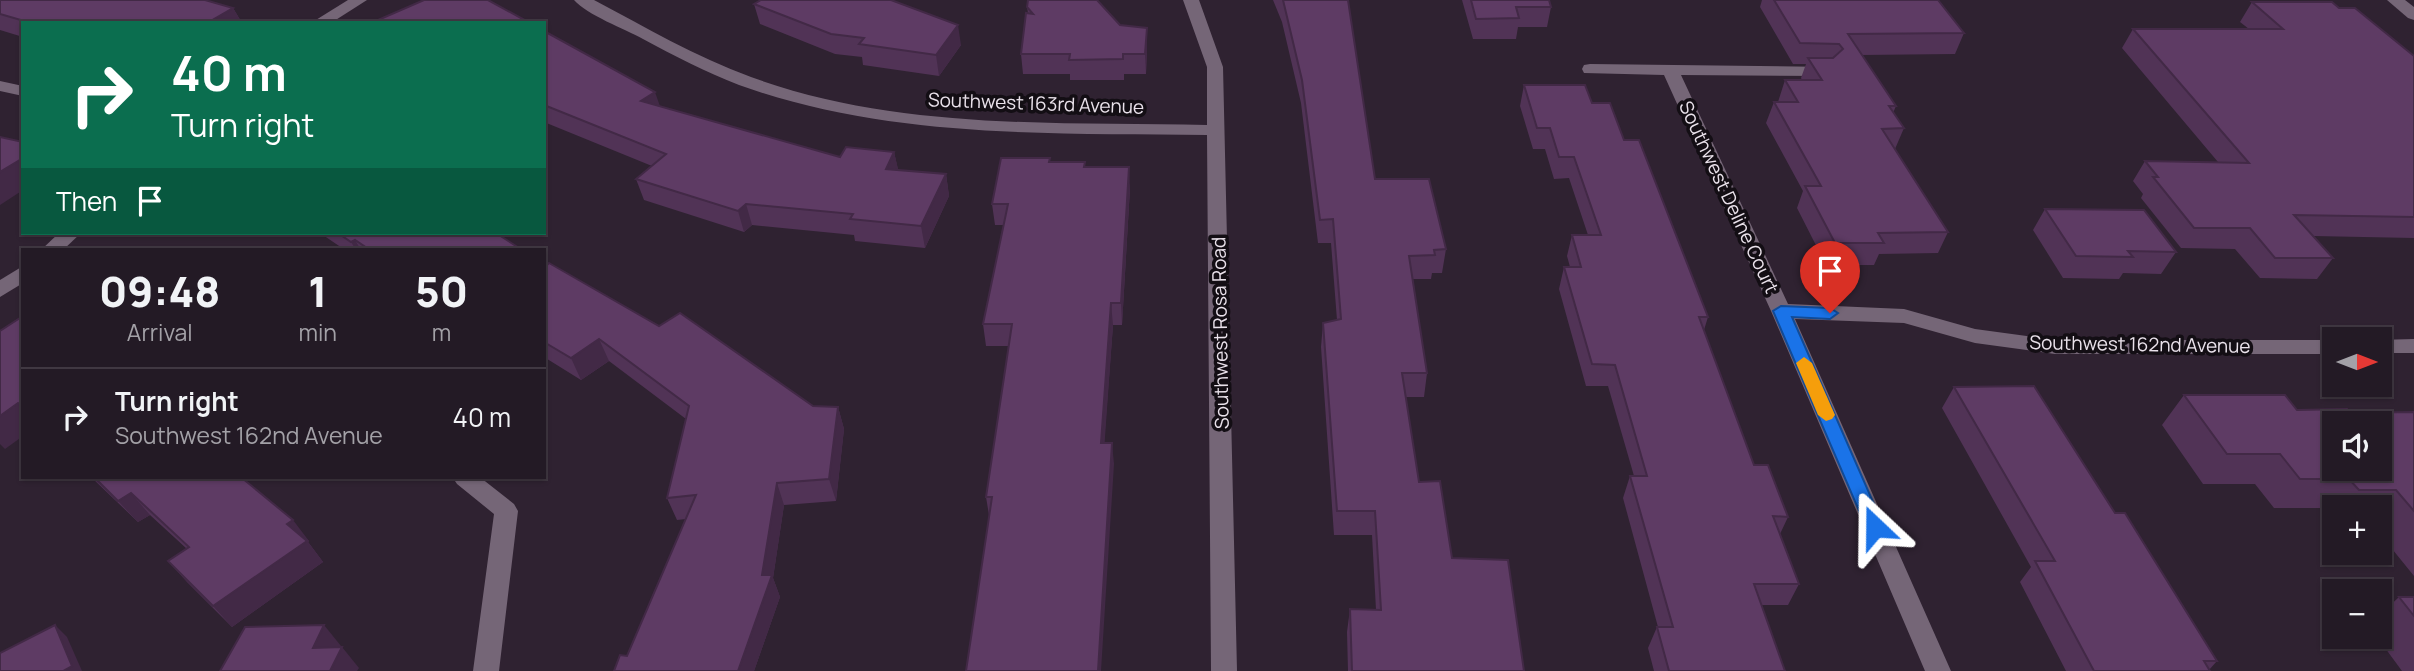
<!DOCTYPE html>
<meta charset="utf-8">
<style>
body{margin:0;font-family:Manrope,sans-serif;background:#2b232d;color:#f1f3f6;height:100vh;display:flex;flex-direction:column;font-size:26px;white-space:nowrap}
*{box-sizing:border-box;margin:0}
p{font-size:23px;color:#a3a1a7}
.icon{flex:none;width:38px;height:38px;fill:none;stroke:currentColor;stroke-width:2;stroke-linecap:round;stroke-linejoin:round}
.map{position:relative;flex:1;overflow:hidden}
.sheet{position:absolute;left:21px;top:248px;width:525px;height:231px;display:flex;flex-direction:column;background:#231a25;border-radius:0px;box-shadow:0 2px 5px #0004,0 0 0 2px #403842}
.sheet>*{flex:none}
.banner{position:absolute;left:21px;top:21px;width:525px;height:214px;border-radius:0px;box-shadow:0 2px 5px #0004,0 0 0 2px #403842;background:#0b6e4f;color:#fff;overflow:hidden}
.needle{width:46px;rotate:90deg}
.controls{position:absolute;left:2322px;top:327px;display:grid;gap:14px}
.controls a{display:grid;place-items:center;width:70px;height:70px;border-radius:0px;background:#231a25;box-shadow:0 2px 5px #0004,0 0 0 2px #403842;font-size:35px}
.pin{position:absolute;display:grid;place-items:center;width:60px;height:60px;color:#fff;margin:-72px -30px;border-radius:50% 50% 50% 0;rotate:-45deg;box-shadow:0 0 7px #0007}
.pin .icon{rotate:45deg}
.me{position:absolute;width:77px;margin:-38px;rotate:337deg;stroke-linejoin:round;filter:drop-shadow(0 0 5px #0008)}
.turn{display:flex;align-items:center;gap:24px;height:147px;padding:0 35px;font-size:32px}
.turn .icon{width:91px;height:91px;stroke-width:2.5}
.turn b{display:block;font-size:49px;line-height:60px}
.then{display:flex;align-items:center;height:66px;padding:0 35px;background:#0003;gap:14px;font-size:26px}
.eta{display:flex;justify-content:space-evenly;align-items:center;height:119px;text-align:center}
.eta b{font-size:42px;font-weight:800;line-height:49px}
ul{padding:0;list-style:none}
li{display:flex;align-items:center;gap:21px;height:98px;padding:0 35px;border-top:2px solid #403842}
li div{flex:1}
li b{display:block;font-size:26px}
li em{font-style:normal}
.map>svg:first-child{display:block}
.lines{fill:none;stroke-linecap:round;stroke-linejoin:round}
.street{fill:#756677;fill-rule:evenodd}
.wall{fill:#513356}
.shaded-wall{fill:#422946}
.building{fill:#5e3b64;stroke:#422946;stroke-width:2;fill-rule:evenodd}
.route{fill:#1a73e8;stroke:#114b97;stroke-width:2}
.slow{fill:#f59e0b}
.labels{text-anchor:middle;stroke-width:7;stroke-linejoin:round;paint-order:stroke}
.street-label{font-size:19px;fill:#eae2eb;stroke:#130e14}
</style>
<div class="map">
<svg width="2414" height="671" viewBox="0 0 2414 671">
<rect width="100%" height="100%" fill="#2f2231"/>
<g class="lines">
<g class="street">
<polygon points="348,0 367,0 331,23 311,23"/>
<path d="M 574,0 L 594,0 C 645,27 696,57 751,77 C 895,130 1056,122 1207,125 L 1207,67 L 1183,0 L 1199,0 L 1223,67 L 1237,671 L 1211,671 L 1207,135 C 1051,133 888,139 739,85 C 706,72 674,56 643,39 C 625,29 587,15 574,0 Z"/>
<polygon points="2387,0 2405,0 2414,7 2414,20 2408,18"/>
<polygon points="1590,64 1831,67 1833,71 1825,76 1681,75 1788,304 1904,309 1975,329 2055,340 2334,340 2334,354 2055,354 1975,343 1904,323 1795,319 1951,671 1925,671 1771,311 1664,75 1584,73 1582,69 1584,65"/>
<polygon points="0,81 23,86 23,96 0,91"/>
<polygon points="59,233 81,233 63,250 41,250"/>
<polygon points="23,266 23,283 0,297 0,280"/>
<polygon points="2414,339 2414,353 2380,353 2380,340 2377,340"/>
<polygon points="453,478 481,478 514,504 518,511 499,671 473,671 494,514 457,484"/>
</g>
</g>
<g class="wall">
<polygon points="0,0 233,8 242,23 23,23 23,37 0,30"/>
<polygon points="1273,0 1348,0 1375,179 1446,249 1442,273 1432,273 1431,279 1413,279 1427,373 1424,397 1406,397 1419,482 1452,558 1524,671 1348,671 1347,632 1350,609 1376,610 1372,535 1334,535 1321,347 1323,323 1337,320 1331,243 1318,243 1301,103 1282,22"/>
<polygon points="1462,0 1549,0 1551,7 1547,27 1518,27 1516,39 1473,39"/>
<polygon points="1762,0 1938,0 1964,33 1955,54 1861,55 1896,106 1893,113 1904,128 1895,149 1948,232 1938,253 1879,254 1874,265 1826,265 1797,208 1803,191 1766,123 1774,102 1778,102 1785,80 1802,80 1801,78 1806,64 1793,64 1760,7"/>
<polygon points="2252,2 2339,8 2414,56 2414,238 2313,236 2333,258 2317,279 2260,278 2235,249 2181,248 2141,198 2143,194 2133,181 2145,161 2218,162 2122,48 2133,29 2249,29 2240,22"/>
<polygon points="754,4 961,45 939,76 863,65 862,57 835,54 760,24"/>
<polygon points="1027,7 1120,25 1147,48 1146,74 1124,74 1124,80 1070,80 1070,74 1023,74 1021,54 1028,13"/>
<polygon points="544,31 660,106 840,157 894,152 898,170 946,174 949,196 925,248 855,241 854,235 752,225 744,232 644,200 636,179 652,166 544,122"/>
<polygon points="1524,85 1592,103 1624,140 1708,317 1704,330 1754,465 1788,517 1780,534 1799,584 1788,605 1761,605 1785,671 1654,671 1648,648 1657,627 1658,627 1623,498 1630,476 1634,476 1608,386 1586,386 1559,289 1564,267 1570,267 1567,256 1572,235 1588,235 1569,178 1554,179 1545,149 1533,149 1520,106"/>
<polygon points="1051,162 1085,162 1085,167 1130,188 1122,325 1113,325 1104,443 1114,464 989,515 986,497 1009,346 986,346 983,324 1004,225 995,225 992,204"/>
<polygon points="2045,209 2176,252 2161,274 2123,273 2119,279 2063,278 2033,230"/>
<polygon points="320,233 496,233 522,250 345,250"/>
<polygon points="544,265 813,406 838,407 844,429 836,501 784,505 773,578 780,597 754,671 614,671 627,656 686,519 677,520 667,498 686,419 609,361 581,380 544,357"/>
<polygon points="1954,387 2115,513 2217,661 2209,670 2210,671 2066,671 2020,582 2031,567 1942,408"/>
<polygon points="2184,395 2297,410 2350,413 2414,412 2414,576 2380,534 2380,508 2334,508 2334,520 2331,520 2322,508 2274,508 2255,484 2203,484 2162,425"/>
<polygon points="92,478 245,478 243,479 309,541 308,542 323,562 232,627 187,582 168,561 187,549 150,515 138,522"/>
<polygon points="2399,597 2414,597 2414,671 2402,671 2377,637 2380,637 2380,615"/>
</g>
<g class="shaded-wall">
<polygon points="233,8 242,23 207,23"/>
<polygon points="958,25 961,45 939,76 936,55"/>
<polygon points="1147,28 1147,48 1146,74 1145,54"/>
<polygon points="655,92 662,112 641,101"/>
<polygon points="894,152 899,173 886,169"/>
<polygon points="23,158 23,190 0,205 0,172"/>
<polygon points="1129,167 1130,188 1122,325 1121,303"/>
<polygon points="946,174 949,196 925,248 921,226"/>
<polygon points="746,204 752,225 744,232 738,211"/>
<polygon points="355,240 361,250 356,250 351,242"/>
<polygon points="1111,303 1113,325 1103,465 1101,443"/>
<polygon points="599,339 609,361 581,380 571,358"/>
<polygon points="18,403 23,409 23,436 5,449 0,444 0,416"/>
<polygon points="838,407 844,429 836,501 829,479"/>
<polygon points="1112,443 1114,464 1101,671 1098,671"/>
<polygon points="777,483 784,505 773,578 780,597 754,671 738,671 762,575"/>
<polygon points="131,493 150,515 138,522 118,501"/>
<polygon points="293,520 309,541 308,542 323,562 232,627 213,606 287,524"/>
<polygon points="55,625 67,637 82,671 63,671"/>
<polygon points="324,625 341,646 330,669 313,648"/>
<polygon points="342,647 359,668 357,671 330,671"/>
</g>
<g class="building">
<polygon points="0,0 205,0 233,8 207,23 31,23 0,14"/>
<polygon points="424,0 488,0 530,23 382,23 378,20"/>
<polygon points="761,0 891,0 958,25 936,55 859,44 864,38 831,34 754,4"/>
<polygon points="1028,0 1097,0 1120,25 1147,28 1145,54 1123,54 1123,59 1069,60 1070,54 1021,54 1026,13 1033,14 1027,7"/>
<polygon points="1283,0 1348,0 1375,179 1429,179 1446,249 1434,250 1435,255 1409,256 1427,373 1402,373 1419,482 1440,481 1452,558 1508,560 1524,671 1352,671 1350,609 1381,610 1375,511 1337,511 1323,323 1341,319 1333,219 1320,220 1302,80"/>
<polygon points="1471,0 1549,0 1551,7 1516,7 1519,18 1476,19"/>
<polygon points="1774,0 1938,0 1964,33 1848,34 1896,106 1889,106 1904,128 1882,129 1948,232 1878,233 1884,243 1835,243 1805,186 1821,186 1774,102 1798,102 1785,80 1822,80 1808,58 1833,58 1843,49 1839,44 1800,43"/>
<polygon points="2252,2 2332,2 2339,8 2355,8 2414,56 2414,217 2294,215 2333,258 2275,258 2250,228 2194,228 2153,177 2158,177 2145,161 2249,163 2133,29 2283,29"/>
<polygon points="544,31 655,92 641,101 840,157 846,147 894,152 886,169 946,174 921,226 850,219 853,214 746,204 738,211 636,179 666,154 544,105"/>
<polygon points="1524,85 1585,85 1592,103 1610,103 1624,140 1639,140 1708,317 1699,317 1754,465 1768,465 1788,517 1773,516 1799,584 1754,584 1785,671 1669,671 1657,627 1673,627 1630,476 1647,476 1615,365 1592,364 1564,267 1581,267 1572,235 1601,235 1574,157 1559,157 1550,128 1537,128"/>
<polygon points="0,137 23,142 23,158 0,172"/>
<polygon points="1001,158 1050,158 1049,162 1085,162 1084,167 1129,167 1121,303 1111,303 1101,443 1112,443 1098,671 966,671 992,497 986,497 1012,324 983,324 1008,204 992,204"/>
<polygon points="2045,209 2144,210 2176,252 2128,251 2133,257 2076,256"/>
<polygon points="338,233 496,233 522,250 370,250 355,240 351,242"/>
<polygon points="549,263 659,326 680,313 813,406 838,407 829,479 777,483 762,575 772,575 738,671 614,671 620,655 627,656 696,495 667,498 689,406 599,339 571,358 544,342 544,265 546,266"/>
<polygon points="23,316 23,408 18,403 0,416 0,331"/>
<polygon points="2034,386 2115,513 2125,513 2217,661 2204,661 2210,671 2094,671 2035,561 2055,561 1954,387"/>
<path d="M 2184,395 L 2285,395 L 2297,410 L 2347,409 L 2350,413 L 2414,412 L 2414,511 L 2396,490 L 2359,490 L 2349,479 L 2300,479 L 2280,454 L 2227,454 ZM 2334,424 L 2380,424 L 2380,469 L 2334,469 Z"/>
<polygon points="95,478 242,478 293,520 287,524 307,541 213,606 168,561 189,547 131,493 118,501"/>
<polygon points="2399,597 2414,597 2414,616"/>
<polygon points="55,625 72,666 63,671 0,671 0,653"/>
<polygon points="324,625 313,648 342,647 330,671 220,671 245,627"/>
</g>
<polygon class="route" points="1781,306 1830,308 1838,313 1830,319 1792,317 1884,527 1882,532 1875,534 1869,532 1866,527 1773,311"/>
<polygon class="slow" points="1804,357 1812,363 1835,415 1832,419 1826,421 1818,415 1796,363"/>
<g class="labels">
<g class="street-label">
<text transform="translate(1036 103) rotate(2)" y="7">Southwest 163rd Avenue</text>
<text transform="translate(1729 197) rotate(65)" y="7">Southwest Deline Court</text>
<text transform="translate(1220 333) rotate(-91)" y="7">Southwest Rosa Road</text>
<text transform="translate(2140 344) rotate(1)" y="7">Southwest 162nd Avenue</text>
</g>
</g>
</svg>
<div class="controls">
<a><svg class="needle" viewBox="-14 -14 28 28"><path d="M0-13l5 13h-10z" fill="#e53935"/><path d="M0 13l5-13h-10z" fill="#a3a1a7"/></svg></a>
<a><svg class="icon" aria-label="sound" viewBox="0 0 24 24"><path d="M4 9h4l5-4v14l-5-4H4zM17 9q2 3 0 6"/></svg></a>
<a>+</a>
<a>−</a>
</div>
<div class="pin" style="left:1830px;top:313px;background:#d93025"><svg class="icon" aria-label="arrive" viewBox="0 0 24 24"><path d="M6 21V4h12l-3 4 3 4H6"/></svg></div>
<svg class="me" style="left:1875px;top:527px" viewBox="-20 -20 40 40"><path d="M0-17L14 15 0 8-14 15z" fill="#1a73e8" stroke="#fff" stroke-width="4"/></svg>
<div class="banner">
<div class="turn"><svg class="icon" aria-label="right" viewBox="0 0 24 24"><path d="M7 20v-9h11M14 6l5 5-5 5"/></svg><div><b>40 m</b>Turn right</div></div>
<div class="then">Then<svg class="icon" aria-label="arrive" viewBox="0 0 24 24"><path d="M6 21V4h12l-3 4 3 4H6"/></svg></div>
</div>
<section class="sheet">
<div class="eta">
<div><b>09:48</b><p>Arrival</p></div>
<div><b>1</b><p>min</p></div>
<div><b>50</b><p>m</p></div>
</div>
<ul>
<li><svg class="icon" aria-label="right" viewBox="0 0 24 24"><path d="M7 20v-9h11M14 6l5 5-5 5"/></svg><div><b>Turn right</b><p>Southwest 162nd Avenue</p></div><em>40 m</em></li>
</ul>
</section>
</div>
